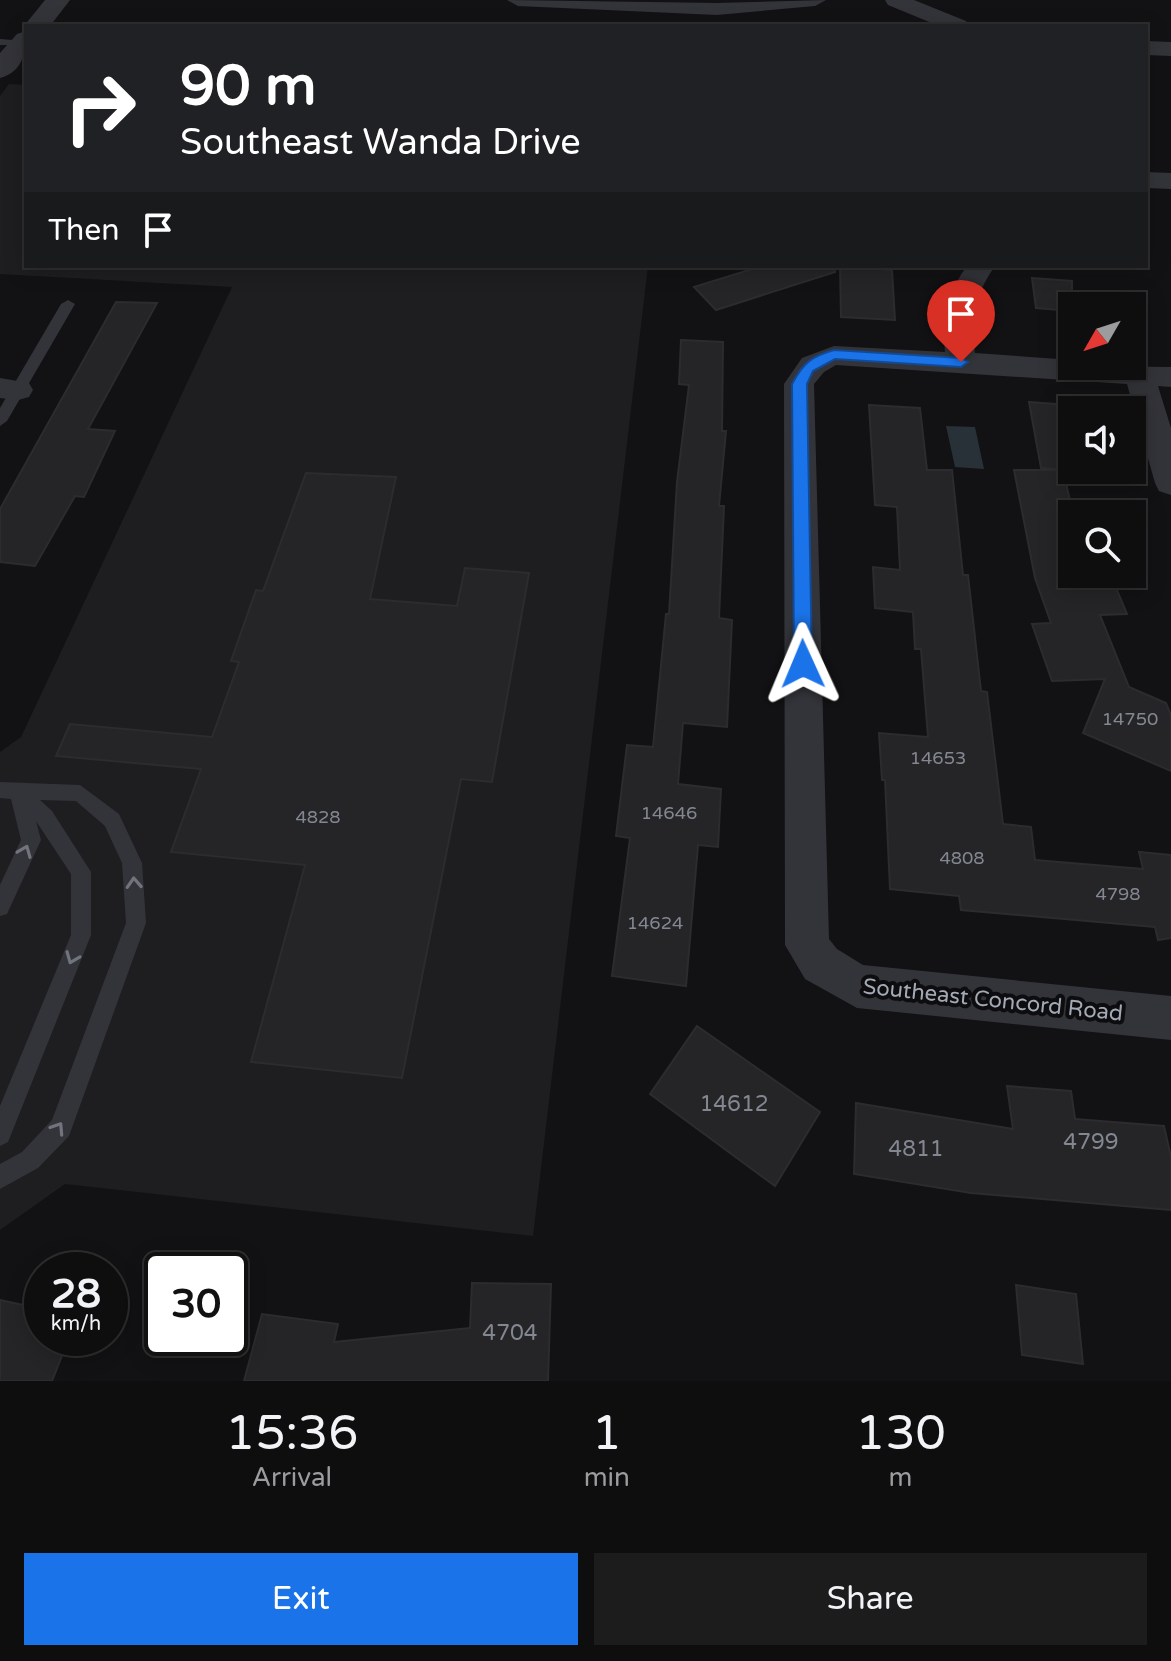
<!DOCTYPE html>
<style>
body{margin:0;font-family:"Varela Round",sans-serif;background:#1c1c1d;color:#f1f3f6;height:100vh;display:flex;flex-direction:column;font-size:30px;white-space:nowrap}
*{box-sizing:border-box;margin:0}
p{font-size:26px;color:#9b9c9e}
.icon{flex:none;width:44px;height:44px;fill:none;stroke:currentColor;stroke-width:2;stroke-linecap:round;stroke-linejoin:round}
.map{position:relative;height:1381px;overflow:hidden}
.side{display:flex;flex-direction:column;background:#0e0e0f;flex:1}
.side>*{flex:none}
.hud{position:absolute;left:24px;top:24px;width:1124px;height:244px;border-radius:0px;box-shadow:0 4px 20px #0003,0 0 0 2px #2e2e2f;background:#202124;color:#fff;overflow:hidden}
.needle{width:52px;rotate:231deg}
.tools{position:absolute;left:1058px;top:292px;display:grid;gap:16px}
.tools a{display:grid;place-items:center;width:88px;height:88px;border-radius:0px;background:#0e0e0f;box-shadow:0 4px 20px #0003,0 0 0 2px #2e2e2f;font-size:40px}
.speed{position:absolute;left:24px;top:1252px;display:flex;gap:16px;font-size:40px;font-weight:700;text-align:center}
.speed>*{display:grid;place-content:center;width:104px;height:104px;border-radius:50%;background:#0e0e0f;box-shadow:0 4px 20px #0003,0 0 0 2px #2e2e2f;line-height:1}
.speed small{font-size:20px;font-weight:400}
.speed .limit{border:4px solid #111;border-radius:12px;background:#fff;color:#111}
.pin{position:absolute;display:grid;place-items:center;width:68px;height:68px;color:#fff;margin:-82px -34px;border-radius:50% 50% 50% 0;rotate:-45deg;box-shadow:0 0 8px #0007}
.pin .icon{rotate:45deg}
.me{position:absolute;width:88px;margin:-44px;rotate:359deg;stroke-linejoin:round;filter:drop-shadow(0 0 6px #0008)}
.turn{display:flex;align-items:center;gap:28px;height:168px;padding:0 24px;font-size:36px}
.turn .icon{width:104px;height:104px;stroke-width:2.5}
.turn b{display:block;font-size:56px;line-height:68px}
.then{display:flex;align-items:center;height:76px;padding:0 24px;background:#0003;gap:16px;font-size:30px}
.eta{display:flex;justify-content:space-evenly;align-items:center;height:136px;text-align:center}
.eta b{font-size:48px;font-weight:600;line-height:56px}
.primary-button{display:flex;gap:16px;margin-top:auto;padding:16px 24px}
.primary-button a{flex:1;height:92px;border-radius:0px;background:#1a73e8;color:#fff;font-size:32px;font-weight:600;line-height:92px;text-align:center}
.primary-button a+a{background:#1c1c1d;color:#f1f3f6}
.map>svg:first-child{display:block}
.built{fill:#1e1e21}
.water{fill:#283138}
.building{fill:#252528;stroke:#2c2c30;stroke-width:2}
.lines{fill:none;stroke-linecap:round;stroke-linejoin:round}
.service{fill:#333439;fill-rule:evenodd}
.minor{fill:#333439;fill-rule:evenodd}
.tertiary{fill:#333439;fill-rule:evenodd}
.oneway{stroke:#71747d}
.route{fill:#1a73e8;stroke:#114b97;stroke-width:2}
.labels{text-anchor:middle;stroke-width:8;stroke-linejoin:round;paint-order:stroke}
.number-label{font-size:18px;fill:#838791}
.street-label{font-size:22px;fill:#a3a9b5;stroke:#0d0d0f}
.near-number-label{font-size:22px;fill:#838791}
</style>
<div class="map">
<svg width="1171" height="1381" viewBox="0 0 1171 1381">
<rect width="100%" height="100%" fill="#121214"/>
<polygon class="built" points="9,84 26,85 26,266 648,266 533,1236 65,1184 0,1230 0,752 21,737 232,287 0,274 0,96"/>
<polygon class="water" points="946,426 975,427 984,469 955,467"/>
<g class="building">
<polygon points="762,266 834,266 835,272 716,310 694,287"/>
<polygon points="840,266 892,270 895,320 841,317"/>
<polygon points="1032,278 1072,281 1072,311 1036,308"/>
<polygon points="116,302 157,303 88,429 115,431 84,497 75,496 35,566 0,562 0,509"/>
<polygon points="681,340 723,342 722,431 726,431 719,506 724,506 719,618 732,620 727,727 683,723 678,784 721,789 718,847 698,845 686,986 612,976 630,838 616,836 627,745 653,747 666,614 669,614 677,482 689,385 679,384"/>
<polygon points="1029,402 1069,405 1072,420 1072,470 1041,468"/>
<polygon points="869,405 920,408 927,470 952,470 963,575 968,575 981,691 987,692 1003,824 1031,827 1035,860 1143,869 1139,852 1171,855 1171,938 1158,940 1155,927 961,910 959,896 890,889 885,780 882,780 879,733 928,737 921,649 915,649 913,612 875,608 873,567 900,570 897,507 875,505"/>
<polygon points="1014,470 1063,470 1072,509 1072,580 1112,578 1127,614 1100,615 1129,687 1166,703 1171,715 1171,771 1083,733 1105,679 1052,681 1032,624 1051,623 1035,578"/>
<polygon points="306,473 396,477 370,599 457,606 465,568 529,573 492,782 461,779 402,1078 251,1062 305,865 171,852 201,769 56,756 70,724 212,737 239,662 231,661 256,590 263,591"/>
<polygon points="697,1026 820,1112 775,1186 650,1094"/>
<polygon points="1007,1086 1071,1091 1075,1119 1164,1126 1171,1157 1171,1210 971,1193 854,1174 856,1103 1013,1129"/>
<polygon points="472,1283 551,1284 548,1381 244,1381 262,1314 338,1324 334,1342 470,1328"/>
<polygon points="1016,1285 1076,1294 1083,1364 1022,1355"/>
<polygon points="0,1300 42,1309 42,1338 69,1338 52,1381 0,1381"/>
</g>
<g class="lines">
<g class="service">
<polygon points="0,39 26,41 26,45 0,45"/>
<polygon points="68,300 75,304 7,421 0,426 0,408 61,304"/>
<polygon points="0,782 80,785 119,814 142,863 146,923 69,1136 38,1168 0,1189 0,1164 22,1152 52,1120 126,923 122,863 105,826 76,801 40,800 52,811 91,872 91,935 8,1142 0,1146 0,1106 71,935 71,874 36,821 41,840 7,914 0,916 0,885 21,840 11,799 0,798"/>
</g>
<g class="minor">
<polygon points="507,0 717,3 826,0 815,6 717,15 518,6"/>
<polygon points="885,0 914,0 966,21 969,26 939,26 888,5"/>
<polygon points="1146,41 1171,42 1171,56 1146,55"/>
<polygon points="1146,172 1171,173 1171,189 1146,188"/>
<path d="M 967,266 L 995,266 C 975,294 970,319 975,353 L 1072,360 L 1072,366 L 1171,367 L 1171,387 L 1158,386 L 1171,428 L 1171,495 L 1159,491 L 1155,483 L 1127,384 L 836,365 L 824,372 L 814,384 L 829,939 L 837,949 L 863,965 L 1171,996 L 1171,1040 L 857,1008 L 805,979 L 785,945 L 784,384 L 802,358 L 834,346 L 945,352 C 941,318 947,293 967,266 Z"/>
<polygon points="0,378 29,383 33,390 29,397 18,400 0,398"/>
</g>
<g class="tertiary">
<polygon points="45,0 70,0 50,26 26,26 26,28 24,26"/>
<path d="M 26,31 C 26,52 23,72 0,78 L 0,53 L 17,34 Z"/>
</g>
</g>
<defs><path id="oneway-chevron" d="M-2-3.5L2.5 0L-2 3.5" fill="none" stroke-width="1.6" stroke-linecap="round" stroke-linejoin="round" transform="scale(2)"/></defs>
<g class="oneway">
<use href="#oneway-chevron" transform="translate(25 851) rotate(-68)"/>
<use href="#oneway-chevron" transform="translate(134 883) rotate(-93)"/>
<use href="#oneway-chevron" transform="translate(72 958) rotate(112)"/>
<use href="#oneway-chevron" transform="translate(58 1128) rotate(-57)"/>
</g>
<path class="route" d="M 834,350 L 961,358 L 968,362 L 961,367 L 835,359 L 813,371 L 807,384 L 812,664 L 803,672 L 794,664 L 792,384 C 803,363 812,356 834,350 Z"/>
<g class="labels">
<g class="number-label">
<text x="1130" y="725">14750</text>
<text x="938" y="764">14653</text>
<text x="669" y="819">14646</text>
<text x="318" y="823">4828</text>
<text x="962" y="864">4808</text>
<text x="1118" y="900">4798</text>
<text x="655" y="929">14624</text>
</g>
<g class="street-label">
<text transform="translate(993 999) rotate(6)" y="8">Southeast Concord Road</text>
</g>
<g class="near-number-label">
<text x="734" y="1111">14612</text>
<text x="1091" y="1149">4799</text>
<text x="916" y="1156">4811</text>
<text x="510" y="1340">4704</text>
</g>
</g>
</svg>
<div class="tools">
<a><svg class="needle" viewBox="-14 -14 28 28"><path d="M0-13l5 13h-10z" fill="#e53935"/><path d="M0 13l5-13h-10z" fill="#9b9c9e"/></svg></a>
<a><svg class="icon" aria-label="sound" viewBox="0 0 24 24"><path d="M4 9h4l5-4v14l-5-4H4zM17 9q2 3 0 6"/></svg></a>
<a><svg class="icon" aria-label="search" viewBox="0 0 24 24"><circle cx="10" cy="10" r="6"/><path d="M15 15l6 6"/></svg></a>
</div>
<div class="speed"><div>28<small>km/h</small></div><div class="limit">30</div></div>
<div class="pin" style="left:961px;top:362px;background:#d93025"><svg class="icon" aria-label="arrive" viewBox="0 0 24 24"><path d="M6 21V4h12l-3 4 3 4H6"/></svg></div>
<svg class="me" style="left:803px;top:664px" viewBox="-20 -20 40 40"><path d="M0-17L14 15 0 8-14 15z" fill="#1a73e8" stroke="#fff" stroke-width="4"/></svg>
<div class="hud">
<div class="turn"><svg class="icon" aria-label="right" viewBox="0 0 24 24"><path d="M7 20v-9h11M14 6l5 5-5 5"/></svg><div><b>90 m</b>Southeast Wanda Drive</div></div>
<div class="then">Then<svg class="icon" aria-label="arrive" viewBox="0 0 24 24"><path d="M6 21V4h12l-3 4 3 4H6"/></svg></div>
</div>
</div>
<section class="side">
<div class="eta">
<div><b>15:36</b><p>Arrival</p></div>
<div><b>1</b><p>min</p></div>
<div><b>130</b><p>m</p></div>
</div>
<div class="primary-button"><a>Exit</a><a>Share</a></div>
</section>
